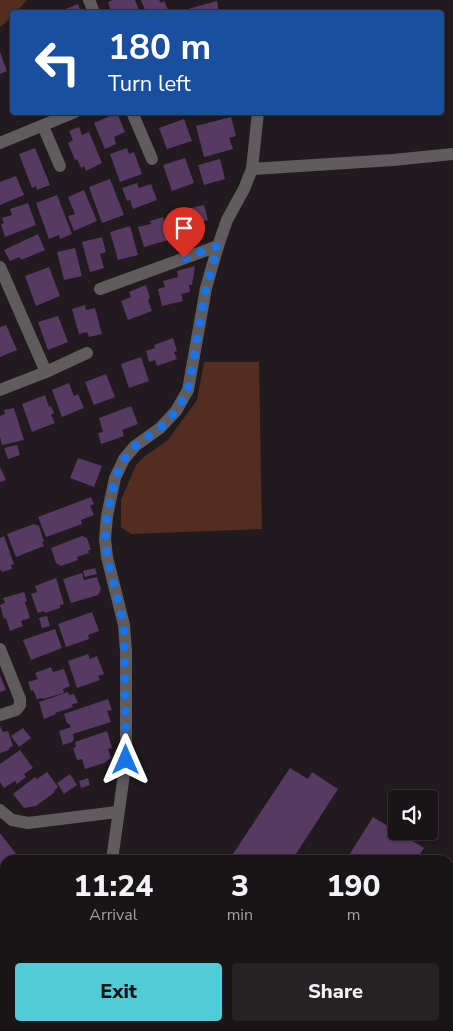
<!DOCTYPE html>
<style>
body{margin:0;font-family:"Nunito Sans",sans-serif;background:#262123;color:#f1f3f6;height:100vh;display:flex;flex-direction:column;font-size:19px;white-space:nowrap}
*{box-sizing:border-box;margin:0}
p{font-size:16px;color:#9f9ea1}
.icon{flex:none;width:28px;height:28px;fill:none;stroke:currentColor;stroke-width:2;stroke-linecap:round;stroke-linejoin:round}
.map{position:relative;flex:1;overflow:hidden}
.sheet{position:absolute;left:0px;top:855px;width:454px;height:176px;display:flex;flex-direction:column;background:#191416;border-radius:15px 15px 0 0;box-shadow:0 1px 4px #0004,0 0 0 1px #373335}
.sheet>*{flex:none}
.top-card{position:absolute;left:10px;top:10px;width:434px;height:105px;border-radius:5px;box-shadow:0 1px 4px #0004,0 0 0 1px #373335;background:#1a4fa0;color:#fff;overflow:hidden}
.tools{position:absolute;left:388px;top:790px;display:grid;gap:10px}
.tools a{display:grid;place-items:center;width:50px;height:50px;border-radius:5px;background:#191416;box-shadow:0 1px 4px #0004,0 0 0 1px #373335;font-size:25px}
.pin{position:absolute;display:grid;place-items:center;width:42px;height:42px;color:#fff;margin:-51px -21px;border-radius:50% 50% 50% 0;rotate:-45deg;box-shadow:0 0 5px #0007}
.pin .icon{rotate:45deg}
.me{position:absolute;width:55px;margin:-28px;rotate:0deg;stroke-linejoin:round;filter:drop-shadow(0 0 4px #0008)}
.turn{display:flex;align-items:center;gap:18px;height:105px;padding:0 15px;font-size:22px}
.turn .icon{width:65px;height:65px;stroke-width:2.5}
.turn b{display:block;font-size:35px;line-height:42px}
.eta{display:flex;justify-content:space-evenly;align-items:center;height:85px;text-align:center}
.eta b{font-size:30px;font-weight:800;line-height:35px}
.action{display:flex;gap:10px;margin-top:auto;padding:10px 15px}
.action a{flex:1;height:58px;border-radius:5px;background:#52cbd8;color:#111;font-size:20px;font-weight:800;line-height:58px;text-align:center}
.action a+a{background:#262123;color:#f1f3f6}
.map>svg:first-child{display:block}
.green{fill:#532e20}
.building{fill:#573a61}
.lines{fill:none;stroke-linecap:round;stroke-linejoin:round}
.minor{stroke:#605b5c;stroke-width:12}
.route{stroke:#1a73e8;stroke-width:9;stroke-dasharray:0 16.2}
</style>
<div class="map">
<svg width="453" height="1031" viewBox="0 0 453 1031">
<rect width="100%" height="100%" fill="#211a1e"/>
<g class="green">
<polygon points="0,0 27,0 16,12 12,12 12,17 0,27"/>
<polygon points="204,362 259,362 262,529 131,534 121,527 121,500 136,465 145,456 167,441 197,400"/>
</g>
<g class="building">
<polygon points="113,0 135,0 140,12 111,12 108,2"/>
<polygon points="141,0 159,0 161,3 164,1 169,12 146,12"/>
<polygon points="217,1 219,12 185,12 184,10"/>
<polygon points="78,4 81,12 58,12"/>
<polygon points="0,52 7,71 0,74"/>
<polygon points="117,113 125,132 114,137 116,144 105,149 94,123"/>
<polygon points="231,117 236,136 229,138 233,149 204,157 196,126"/>
<polygon points="184,119 192,141 167,149 159,128"/>
<polygon points="79,127 82,135 89,132 102,163 86,171 84,166 81,168 77,159 75,160 68,143 73,140 69,131"/>
<polygon points="35,148 50,185 37,190 36,186 32,188 19,154"/>
<polygon points="127,148 129,154 134,152 142,174 120,182 110,154"/>
<polygon points="185,158 194,183 172,191 163,165"/>
<polygon points="220,159 225,179 204,185 198,165"/>
<polygon points="16,176 24,195 0,205 0,182"/>
<polygon points="110,179 124,215 102,223 89,187"/>
<polygon points="137,183 139,188 151,184 157,200 133,209 130,200 127,201 122,188"/>
<polygon points="84,190 97,221 74,231 68,216 75,214 68,197"/>
<polygon points="57,195 72,234 60,239 59,235 49,239 36,203"/>
<polygon points="28,203 36,225 5,237 1,224 4,223 2,218 12,215 10,209"/>
<polygon points="204,205 208,220 181,227 178,211"/>
<polygon points="163,217 166,228 171,227 175,238 144,247 138,227 151,224 150,221"/>
<polygon points="130,226 138,255 118,260 110,232"/>
<polygon points="38,234 45,250 21,260 20,257 10,261 4,250"/>
<polygon points="102,237 106,252 100,254 104,268 90,272 82,242"/>
<polygon points="75,248 82,276 64,280 57,252"/>
<polygon points="195,266 192,285 189,285 190,292 181,294 183,301 162,306 158,289 165,287 163,281 178,277 177,271"/>
<polygon points="49,267 60,296 36,306 25,276"/>
<polygon points="146,285 150,298 148,300 152,311 128,320 121,301 131,297 129,292"/>
<polygon points="85,305 86,310 95,308 102,334 89,337 87,332 79,334 72,309"/>
<polygon points="58,316 68,342 48,350 38,322"/>
<polygon points="6,325 17,350 0,357 0,327"/>
<polygon points="173,338 177,351 174,352 177,359 157,366 155,360 149,362 146,351 155,348 154,345"/>
<polygon points="141,357 149,381 129,388 121,364"/>
<polygon points="106,374 115,397 94,405 85,382"/>
<polygon points="69,383 74,396 78,394 84,408 62,417 52,390"/>
<polygon points="45,395 49,407 51,406 54,413 51,415 55,423 32,432 22,404"/>
<polygon points="131,406 138,424 122,430 124,436 101,444 98,433 103,432 99,418"/>
<polygon points="14,408 24,440 2,445 0,437 0,416 5,414 4,410"/>
<polygon points="17,445 20,455 8,459 4,448"/>
<polygon points="78,458 102,466 94,487 70,478"/>
<polygon points="0,467 6,480 0,482"/>
<polygon points="91,497 94,504 90,506 94,515 81,520 82,524 46,537 38,517"/>
<polygon points="34,524 39,526 44,542 42,542 44,546 16,557 7,534"/>
<polygon points="4,536 14,564 11,565 12,569 2,572 1,570 0,570 0,538"/>
<polygon points="82,536 87,538 91,550 88,550 89,553 77,557 78,560 61,566 56,563 51,548"/>
<polygon points="95,568 97,574 85,577 83,571"/>
<polygon points="82,573 84,580 97,577 101,589 98,595 71,603 63,579"/>
<polygon points="56,578 64,604 60,605 60,608 45,613 44,611 38,613 31,594 37,592 35,586"/>
<polygon points="24,592 27,601 25,602 30,618 21,621 23,626 10,631 6,618 4,619 0,605 5,603 3,598"/>
<polygon points="92,612 99,631 88,635 89,639 66,647 58,624"/>
<polygon points="47,616 50,626 42,628 39,618"/>
<polygon points="55,629 62,648 31,660 23,640"/>
<polygon points="88,654 90,659 97,656 104,674 98,676 100,680 77,688 68,661"/>
<polygon points="51,667 53,672 64,669 70,686 63,689 64,693 43,699 42,698 37,699 33,690 31,691 28,682 38,679 35,673"/>
<polygon points="0,675 6,690 0,692"/>
<polygon points="68,692 69,695 74,694 78,703 72,704 73,707 55,713 56,714 44,719 39,702"/>
<polygon points="108,699 112,710 107,711 111,722 73,734 74,739 72,742 63,745 59,731 71,727 69,724 67,723 64,714"/>
<polygon points="0,726 3,732 8,731 13,746 9,748 9,750 0,753"/>
<polygon points="23,728 31,738 19,747 11,736"/>
<polygon points="107,731 112,748 108,749 111,758 104,763 85,769 82,759 77,760 73,748 76,747 75,742"/>
<polygon points="20,750 33,768 24,774 26,777 17,784 15,781 4,788 0,782 0,764"/>
<polygon points="290,768 308,779 312,772 338,789 292,860 229,860"/>
<polygon points="47,772 58,787 54,791 55,792 36,806 24,808 13,794 35,777 37,779"/>
<polygon points="70,774 77,785 64,794 57,783"/>
<polygon points="88,778 90,785 81,788 79,781"/>
<polygon points="373,817 424,848 416,860 346,860"/>
<polygon points="0,833 20,859 5,860 5,870 0,874"/>
</g>
<g class="lines">
<g class="minor">
<polyline points="89,0 94,12"/>
<polyline points="132,112 152,159"/>
<polyline points="43,126 60,166"/>
<polyline points="0,143 75,112"/>
<polyline points="252,169 393,160 453,154"/>
<polyline points="0,267 46,372"/>
<polyline points="100,289 218,246"/>
<polyline points="0,390 46,372 87,353"/>
<polyline points="0,649 20,699 20,705 16,710 0,715"/>
<polyline points="0,810 12,820 28,823 117,812"/>
<polyline points="112,860 126,760 126,651 124,625 107,557 105,539 107,516 115,478 124,459 135,446 160,428 176,411 188,390 206,288 218,246 227,220 244,189 252,169 258,112"/>
<polyline points="82,1031 83,1026"/>
</g>
</g>
<g class="lines">
<polyline class="route" points="126,760 124,625 107,557 105,539 107,516 115,478 124,459 135,446 160,428 176,411 188,390 206,288 218,246 184,258"/>
</g>
</svg>
<div class="tools">
<a><svg class="icon" aria-label="sound" viewBox="0 0 24 24"><path d="M4 9h4l5-4v14l-5-4H4zM17 9q2 3 0 6"/></svg></a>
</div>
<div class="pin" style="left:184px;top:258px;background:#d93025"><svg class="icon" aria-label="arrive" viewBox="0 0 24 24"><path d="M6 21V4h12l-3 4 3 4H6"/></svg></div>
<svg class="me" style="left:126px;top:760px" viewBox="-20 -20 40 40"><path d="M0-17L14 15 0 8-14 15z" fill="#1a73e8" stroke="#fff" stroke-width="4"/></svg>
<div class="top-card">
<div class="turn"><svg class="icon" aria-label="left" viewBox="0 0 24 24"><path d="M17 20v-9H6M10 6l-5 5 5 5"/></svg><div><b>180 m</b>Turn left</div></div>
</div>
<section class="sheet">
<div class="eta">
<div><b>11:24</b><p>Arrival</p></div>
<div><b>3</b><p>min</p></div>
<div><b>190</b><p>m</p></div>
</div>
<div class="action"><a>Exit</a><a>Share</a></div>
</section>
</div>
